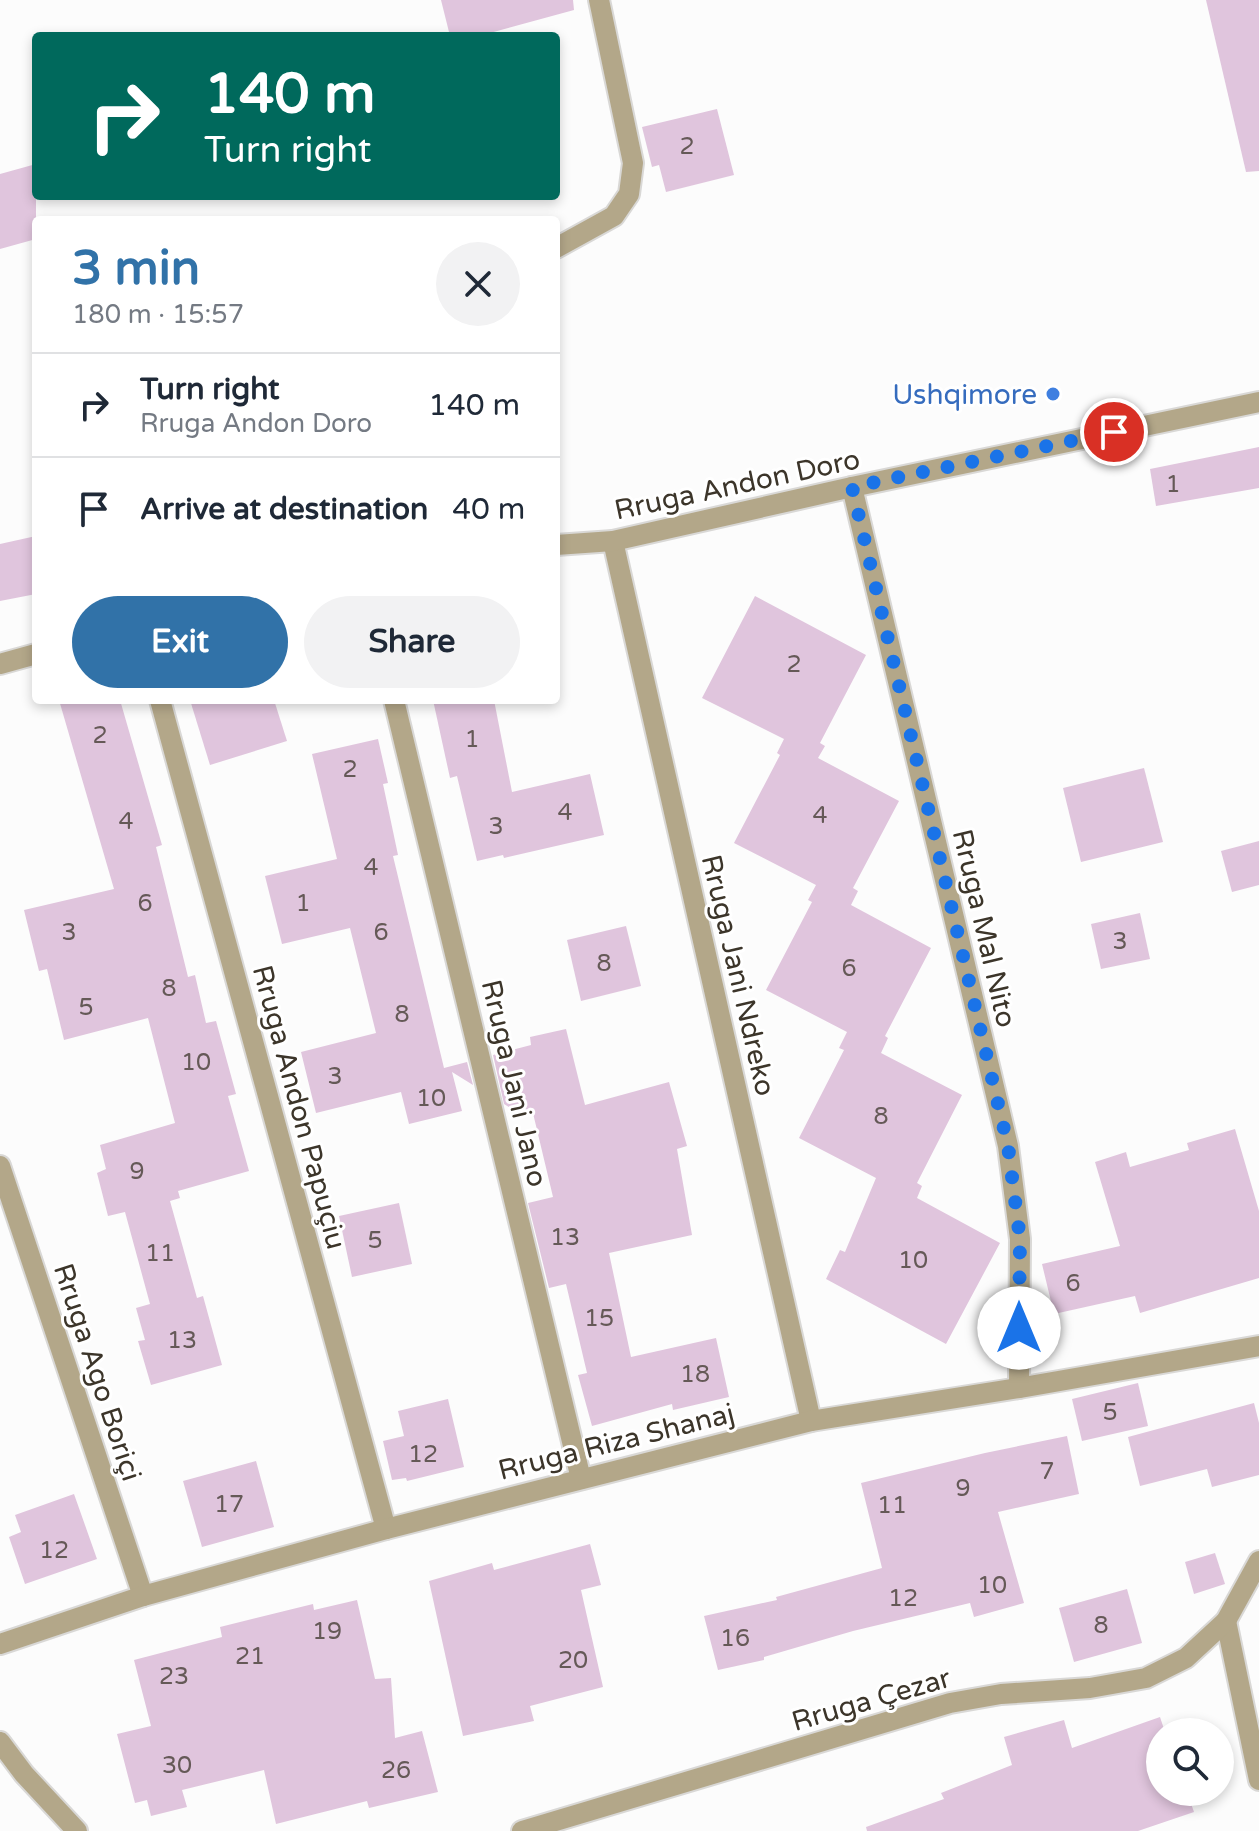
<!DOCTYPE html>
<meta charset="utf-8">
<style>
body{margin:0;font-family:"Varela Round",sans-serif;background:#f2f2f3;color:#1f2937;height:100vh;display:flex;flex-direction:column;font-size:30px;white-space:nowrap}
*{box-sizing:border-box;margin:0}
p{font-size:26px;color:#747a83}
.icon{flex:none;width:44px;height:44px;fill:none;stroke:currentColor;stroke-width:2;stroke-linecap:round;stroke-linejoin:round}
.map{position:relative;flex:1;overflow:hidden}
.drawer{position:absolute;left:32px;top:216px;width:528px;height:488px;display:flex;flex-direction:column;background:#fff;border-radius:8px;box-shadow:0 4px 12px #0003}
.drawer>*{flex:none}
.banner{position:absolute;left:32px;top:32px;width:528px;height:168px;border-radius:8px;box-shadow:0 4px 12px #0003;background:#00695c;color:#fff;overflow:hidden}
.tools{position:absolute;left:1146px;top:1718px;display:grid;gap:16px}
.tools a{display:grid;place-items:center;width:88px;height:88px;border-radius:50%;background:#fff;box-shadow:0 4px 12px #0003;font-size:40px}
.pin{position:absolute;display:grid;place-items:center;width:68px;height:68px;color:#fff;margin:-34px;border:4px solid #fff;border-radius:50%;box-shadow:0 2px 8px #0007}
.me{position:absolute;width:88px;margin:-44px;rotate:0deg;stroke-linejoin:round;filter:drop-shadow(0 0 6px #0008)}
.turn{display:flex;align-items:center;gap:28px;height:168px;padding:0 40px;font-size:36px}
.turn .icon{width:104px;height:104px;stroke-width:2.5}
.turn b{display:block;font-size:56px;line-height:68px}
.round{display:grid;place-items:center;flex:none;width:84px;height:84px;border-radius:42px;background:#f2f2f3}
.overview{display:flex;align-items:center;justify-content:space-between;height:136px;padding:0 40px}
h1{font-size:48px;font-weight:700;line-height:60px;color:#3172a8}
.action{display:flex;gap:16px;margin-top:auto;padding:16px 40px}
.action a{flex:1;height:92px;border-radius:48px;background:#3172a8;color:#fff;font-size:32px;font-weight:700;line-height:92px;text-align:center}
.action a+a{background:#f2f2f3;color:#1f2937}
ul{padding:0;list-style:none}
li{display:flex;align-items:center;gap:24px;height:104px;padding:0 40px;border-top:2px solid #e0e1e3}
li div{flex:1}
li b{display:block;font-size:30px}
li em{font-style:normal}
.map>svg:first-child{display:block}
.building{fill:#e0c5dd}
.lines{fill:none;stroke-linecap:round;stroke-linejoin:round}
.minor-casing{stroke:#d9d8d6;stroke-width:24}
.minor{stroke:#b3a789;stroke-width:20}
.route{stroke:#1a73e8;stroke-width:14;stroke-dasharray:0 25.2}
.shop-dot{fill:#3f7fe0;stroke:#fff;stroke-width:3}
.labels{text-anchor:middle;stroke-width:6;stroke-linejoin:round;paint-order:stroke}
.number-label{font-size:24px;fill:#655957}
.shop-label{font-size:28px;fill:#366cbe;stroke:#fff;text-anchor:end}
.street-label{font-size:28px;fill:#3c352a;stroke:#fff}
</style>
<div class="map">
<svg width="1259" height="1831" viewBox="0 0 1259 1831">
<rect width="100%" height="100%" fill="#fcfcfc"/>
<g class="building">
<polygon points="441,0 573,0 574,10 479,36 450,36"/>
<polygon points="1206,0 1259,0 1259,171 1246,172"/>
<polygon points="717,109 734,175 666,192 659,165 652,167 642,127"/>
<polygon points="36,164 36,239 0,249 0,174"/>
<polygon points="1259,447 1259,488 1156,506 1150,469"/>
<polygon points="36,536 36,594 0,601 0,544"/>
<polygon points="755,596 866,655 820,743 825,746 818,758 899,801 853,888 858,891 851,905 931,948 885,1036 888,1038 881,1053 962,1095 917,1183 922,1186 917,1198 1000,1243 946,1344 826,1279 840,1250 845,1252 876,1178 799,1138 844,1050 839,1048 847,1032 766,990 812,902 808,900 816,885 734,843 780,755 777,753 784,739 702,698"/>
<polygon points="59,700 120,700 162,845 156,847 188,977 195,975 206,1023 216,1021 236,1094 228,1096 249,1171 178,1191 180,1198 170,1201 197,1298 203,1296 222,1365 151,1385 138,1341 145,1340 136,1308 150,1304 125,1212 108,1216 97,1173 106,1169 100,1145 175,1123 148,1018 64,1040 47,969 39,971 24,910 114,889"/>
<polygon points="190,700 274,700 287,741 210,765"/>
<polygon points="433,700 494,700 512,792 590,774 604,835 504,858 503,855 477,861 457,776 450,778"/>
<polygon points="378,739 388,783 383,784 398,855 393,856 444,1068 467,1062 473,1085 452,1072 462,1111 409,1124 401,1092 316,1113 301,1052 376,1033 350,928 282,944 265,876 337,859 312,754"/>
<polygon points="1144,768 1163,842 1081,862 1063,788"/>
<polygon points="1259,841 1259,885 1232,892 1221,851"/>
<polygon points="1140,913 1150,959 1101,969 1091,924"/>
<polygon points="626,926 641,986 581,1001 567,940"/>
<polygon points="566,1029 585,1105 669,1082 687,1146 677,1149 692,1235 609,1253 631,1357 716,1338 729,1397 673,1410 672,1404 592,1426 578,1375 587,1373 566,1284 549,1288 528,1203 553,1197 532,1109 515,1111 504,1104 493,1055 531,1045 530,1037"/>
<polygon points="1235,1129 1259,1211 1259,1278 1140,1313 1135,1296 1054,1314 1042,1264 1120,1246 1095,1162 1126,1152 1130,1167 1189,1150 1187,1143"/>
<polygon points="399,1203 412,1264 352,1277 339,1216"/>
<polygon points="1138,1383 1148,1426 1082,1441 1072,1399"/>
<polygon points="448,1399 464,1467 407,1481 406,1478 392,1480 383,1441 404,1436 398,1411"/>
<polygon points="1254,1403 1259,1423 1259,1475 1212,1487 1207,1469 1140,1486 1128,1437"/>
<polygon points="1067,1436 1079,1494 998,1512 1024,1603 974,1617 970,1603 853,1631 764,1657 764,1660 718,1670 704,1616 777,1600 776,1597 882,1568 861,1483 985,1453"/>
<polygon points="256,1461 274,1527 202,1547 183,1481"/>
<polygon points="74,1494 97,1559 25,1584 9,1537 21,1532 15,1515"/>
<polygon points="590,1544 601,1585 581,1590 603,1687 530,1706 534,1721 463,1736 429,1581 492,1563 494,1570"/>
<polygon points="1215,1553 1225,1584 1194,1594 1185,1562"/>
<polygon points="1127,1589 1142,1643 1074,1662 1059,1608"/>
<polygon points="357,1600 375,1679 391,1678 395,1738 422,1731 438,1792 369,1808 367,1801 276,1824 264,1770 182,1790 187,1807 151,1816 147,1800 135,1803 117,1734 151,1726 134,1660 222,1637 220,1627 313,1604 314,1610"/>
<polygon points="1160,1717 1165,1732 1160,1732 1160,1792 1187,1792 1194,1812 1138,1831 867,1831 866,1827 944,1799 941,1793 1012,1765 1004,1737 1064,1720 1072,1748"/>
</g>
<g class="lines">
<defs>
<g id="minor">
<polyline points="556,248 614,216 629,194 633,163 599,0"/>
<polyline points="852,487 1008,1146 1020,1239 1019,1388"/>
<polyline points="613,541 811,1421"/>
<polyline points="556,545 613,541 852,487 1259,402"/>
<polyline points="0,664 36,654"/>
<polyline points="160,700 386,1529"/>
<polyline points="394,700 581,1479"/>
<polyline points="0,1166 143,1596"/>
<polyline points="1226,1621 1259,1780"/>
<polyline points="0,1644 143,1596 386,1529 811,1421 1019,1388 1259,1346"/>
<polyline points="0,1742 24,1774 77,1831"/>
<polyline points="522,1831 950,1703 1001,1694 1090,1688 1146,1678 1186,1658 1226,1621 1259,1561"/>
</g>
</defs>
<use href="#minor" class="minor-casing"/>
<use href="#minor" class="minor"/>
</g>
<g class="lines">
<polyline class="route" points="1019,1328 1020,1239 1008,1146 852,487 1114,432"/>
</g>
<circle class="shop-dot" cx="1053" cy="394" r="8"/>
<g class="labels">
<g class="number-label">
<text x="687" y="154">2</text>
<text x="1173" y="492">1</text>
<text x="794" y="672">2</text>
<text x="100" y="743">2</text>
<text x="472" y="747">1</text>
<text x="350" y="777">2</text>
<text x="565" y="820">4</text>
<text x="820" y="823">4</text>
<text x="126" y="829">4</text>
<text x="496" y="834">3</text>
<text x="371" y="875">4</text>
<text x="145" y="911">6</text>
<text x="303" y="911">1</text>
<text x="69" y="940">3</text>
<text x="381" y="940">6</text>
<text x="1120" y="949">3</text>
<text x="604" y="971">8</text>
<text x="849" y="976">6</text>
<text x="169" y="996">8</text>
<text x="86" y="1015">5</text>
<text x="402" y="1022">8</text>
<text x="196" y="1070">10</text>
<text x="335" y="1084">3</text>
<text x="431" y="1106">10</text>
<text x="881" y="1124">8</text>
<text x="137" y="1179">9</text>
<text x="565" y="1245">13</text>
<text x="375" y="1248">5</text>
<text x="160" y="1261">11</text>
<text x="913" y="1268">10</text>
<text x="1073" y="1291">6</text>
<text x="599" y="1326">15</text>
<text x="182" y="1348">13</text>
<text x="695" y="1382">18</text>
<text x="1110" y="1420">5</text>
<text x="423" y="1462">12</text>
<text x="1047" y="1479">7</text>
<text x="963" y="1496">9</text>
<text x="229" y="1512">17</text>
<text x="892" y="1513">11</text>
<text x="54" y="1558">12</text>
<text x="992" y="1593">10</text>
<text x="903" y="1606">12</text>
<text x="1101" y="1633">8</text>
<text x="327" y="1639">19</text>
<text x="735" y="1646">16</text>
<text x="250" y="1664">21</text>
<text x="573" y="1668">20</text>
<text x="174" y="1684">23</text>
<text x="177" y="1773">30</text>
<text x="396" y="1778">26</text>
</g>
<g class="shop-label">
<text x="1037" y="404">Ushqimore</text>
</g>
<g class="street-label">
<text transform="translate(737 484) rotate(-12)" y="10">Rruga Andon Doro</text>
<text transform="translate(985 928) rotate(77)" y="10">Rruga Mal Nito</text>
<text transform="translate(739 975) rotate(77)" y="10">Rruga Jani Ndreko</text>
<text transform="translate(515 1083) rotate(77)" y="10">Rruga Jani Jano</text>
<text transform="translate(300 1107) rotate(75)" y="10">Rruga Andon Papuçiu</text>
<text transform="translate(98 1372) rotate(72)" y="10">Rruga Ago Boriçi</text>
<text transform="translate(616 1441) rotate(-14)" y="10">Rruga Riza Shanaj</text>
<text transform="translate(871 1699) rotate(-16)" y="10">Rruga Çezar</text>
</g>
</g>
</svg>
<div class="tools">
<a><svg class="icon" aria-label="search" viewBox="0 0 24 24"><circle cx="10" cy="10" r="6"/><path d="M15 15l6 6"/></svg></a>
</div>
<div class="pin" style="left:1114px;top:432px;background:#d93025"><svg class="icon" aria-label="arrive" viewBox="0 0 24 24"><path d="M6 21V4h12l-3 4 3 4H6"/></svg></div>
<svg class="me" style="left:1019px;top:1328px" viewBox="-20 -20 40 40"><circle r="19" fill="#fff"/><path d="M0-13L10 11 0 6-10 11z" fill="#1a73e8"/></svg>
<div class="banner">
<div class="turn"><svg class="icon" aria-label="right" viewBox="0 0 24 24"><path d="M7 20v-9h11M14 6l5 5-5 5"/></svg><div><b>140 m</b>Turn right</div></div>
</div>
<section class="drawer">
<div class="overview"><div><h1>3 min</h1><p>180 m · 15:57</p></div><a class="round"><svg class="icon" aria-label="close" viewBox="0 0 24 24"><path d="M6 6l12 12M18 6L6 18"/></svg></a></div>
<ul>
<li><svg class="icon" aria-label="right" viewBox="0 0 24 24"><path d="M7 20v-9h11M14 6l5 5-5 5"/></svg><div><b>Turn right</b><p>Rruga Andon Doro</p></div><em>140 m</em></li>
<li><svg class="icon" aria-label="arrive" viewBox="0 0 24 24"><path d="M6 21V4h12l-3 4 3 4H6"/></svg><div><b>Arrive at destination</b></div><em>40 m</em></li>
</ul>
<div class="action"><a>Exit</a><a>Share</a></div>
</section>
</div>
